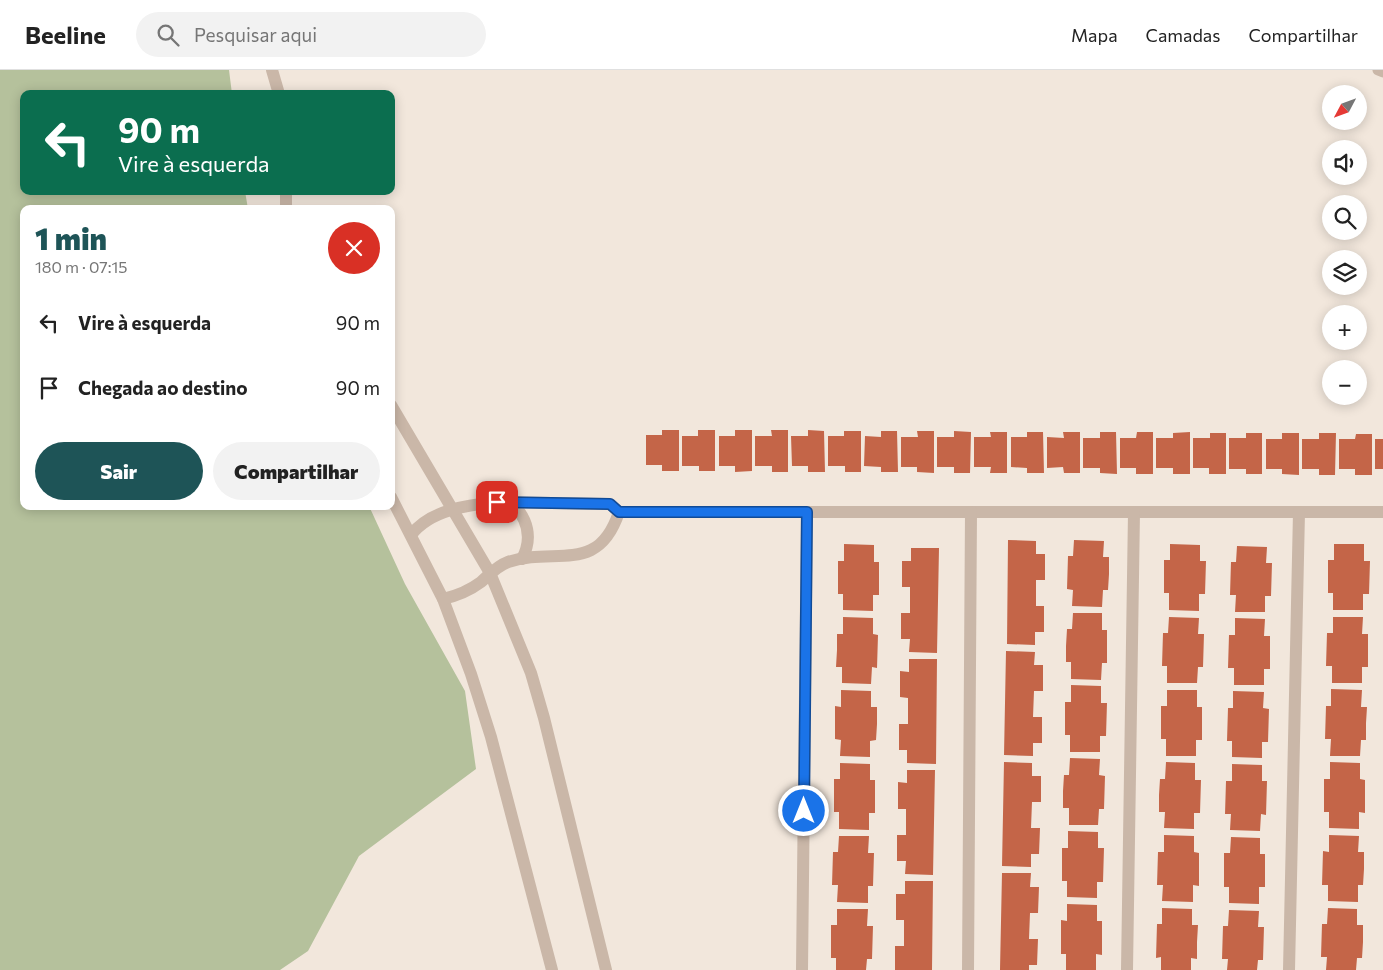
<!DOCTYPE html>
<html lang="pt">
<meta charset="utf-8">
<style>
body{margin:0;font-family:Commissioner,sans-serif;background:#f2f2f2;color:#222;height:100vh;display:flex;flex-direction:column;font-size:19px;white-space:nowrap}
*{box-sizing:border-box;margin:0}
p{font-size:16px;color:#767676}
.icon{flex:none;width:28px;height:28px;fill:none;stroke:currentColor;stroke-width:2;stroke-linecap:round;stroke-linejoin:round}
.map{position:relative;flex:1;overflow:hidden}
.drawer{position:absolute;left:20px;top:135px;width:375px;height:305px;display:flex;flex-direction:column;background:#fff;border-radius:10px;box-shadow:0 2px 12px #0003}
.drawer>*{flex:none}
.top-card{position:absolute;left:20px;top:20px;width:375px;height:105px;border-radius:10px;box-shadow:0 2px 12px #0003;background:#0b6e4f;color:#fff;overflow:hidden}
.needle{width:32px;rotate:229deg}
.fabs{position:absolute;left:1322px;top:15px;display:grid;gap:10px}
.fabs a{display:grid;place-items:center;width:45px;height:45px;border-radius:50%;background:#fff;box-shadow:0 2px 12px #0003;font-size:25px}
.pin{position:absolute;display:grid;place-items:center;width:42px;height:42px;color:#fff;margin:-21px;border-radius:10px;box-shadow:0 2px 8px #0006}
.me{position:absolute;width:55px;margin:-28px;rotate:0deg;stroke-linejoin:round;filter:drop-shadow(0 0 4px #0008)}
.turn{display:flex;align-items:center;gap:18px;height:105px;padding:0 15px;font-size:22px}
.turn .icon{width:65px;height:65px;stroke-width:2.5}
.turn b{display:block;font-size:35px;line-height:42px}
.round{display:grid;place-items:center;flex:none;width:52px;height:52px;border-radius:26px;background:#f2f2f2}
.summary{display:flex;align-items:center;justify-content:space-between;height:85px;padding:0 15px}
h1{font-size:30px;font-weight:800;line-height:38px;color:#1e5457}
.button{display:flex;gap:10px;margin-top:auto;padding:10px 15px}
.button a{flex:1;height:58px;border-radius:30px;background:#1e5457;color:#fff;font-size:20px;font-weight:800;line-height:58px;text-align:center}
.button a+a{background:#f2f2f2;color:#222}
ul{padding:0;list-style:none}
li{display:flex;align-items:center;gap:15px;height:65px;padding:0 15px}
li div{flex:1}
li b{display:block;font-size:19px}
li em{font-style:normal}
header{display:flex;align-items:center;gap:30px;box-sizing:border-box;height:70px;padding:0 25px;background:#fff;border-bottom:1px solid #e0e0e0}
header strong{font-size:24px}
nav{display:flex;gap:28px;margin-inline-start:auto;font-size:18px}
.search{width:350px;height:45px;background:#f2f2f2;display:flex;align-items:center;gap:12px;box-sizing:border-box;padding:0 18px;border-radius:28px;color:#767676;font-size:19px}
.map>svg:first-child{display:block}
.green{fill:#b5c19c}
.building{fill:#c46548}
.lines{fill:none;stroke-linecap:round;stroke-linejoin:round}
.service{stroke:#cab7a8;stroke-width:11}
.minor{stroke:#cab7a8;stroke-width:12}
.route-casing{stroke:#114b97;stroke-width:12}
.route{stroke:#1a73e8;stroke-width:9}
</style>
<header>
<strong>Beeline</strong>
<div class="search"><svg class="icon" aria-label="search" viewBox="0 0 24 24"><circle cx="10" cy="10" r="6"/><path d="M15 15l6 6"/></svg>Pesquisar aqui</div>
<nav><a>Mapa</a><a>Camadas</a><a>Compartilhar</a></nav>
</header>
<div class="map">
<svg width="1383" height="900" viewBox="0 0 1383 900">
<rect width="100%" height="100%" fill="#f2e7dc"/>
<polygon class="green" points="0,0 229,0 232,24 24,24 24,121 245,121 248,139 24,139 24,436 369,436 405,514 465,621 476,699 359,786 308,881 280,900 0,900"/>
<g class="building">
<polygon points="662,360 679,360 679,401 662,401 662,395 646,395 646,365 662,365"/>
<polygon points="698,360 715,360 715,401 699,401 699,396 682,396 682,366 698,366"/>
<polygon points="735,360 752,360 752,401 735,402 735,396 719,396 719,366 735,366"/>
<polygon points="771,360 788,360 788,402 772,402 772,396 755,396 755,366 772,366"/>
<polygon points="808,360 824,361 825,402 808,402 808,396 792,396 791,366 808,366"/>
<polygon points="844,361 861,361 861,402 845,402 845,396 828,396 828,366 844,366"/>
<polygon points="881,361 897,361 898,402 881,402 881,397 864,396 865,366 881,367"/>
<polygon points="917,361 934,361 934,403 917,402 917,397 901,397 901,367 918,367"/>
<polygon points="954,361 971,362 970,403 954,403 954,397 937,397 937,367 954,367"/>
<polygon points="990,362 1007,362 1007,403 990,403 991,397 974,397 974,367 991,367"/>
<polygon points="1027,362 1043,362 1044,403 1027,403 1027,398 1011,397 1011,367 1027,367"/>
<polygon points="1063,362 1080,362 1080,403 1064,403 1063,397 1047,398 1047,367 1064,368"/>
<polygon points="1100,362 1116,362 1117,404 1100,403 1100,398 1083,398 1083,368 1100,368"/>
<polygon points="1137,362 1153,362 1153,404 1136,404 1136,398 1120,398 1120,368 1136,368"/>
<polygon points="1190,362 1190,404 1173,404 1173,398 1156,398 1156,368 1173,368 1173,363"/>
<polygon points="1210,363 1226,363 1226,404 1209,404 1209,398 1193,398 1193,368 1210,368"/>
<polygon points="1246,363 1262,363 1262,404 1246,404 1246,399 1229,399 1229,368 1246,368"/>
<polygon points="1282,363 1299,363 1299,405 1282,404 1282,399 1266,399 1266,369 1282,369"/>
<polygon points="1319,363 1336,363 1335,405 1319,405 1319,399 1302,399 1302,369 1319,369"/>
<polygon points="1356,364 1372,364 1372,405 1355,405 1355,399 1339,399 1339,369 1355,369"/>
<rect x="1375" y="369" width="8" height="30"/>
<polygon points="1008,470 1036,471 1036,484 1045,484 1045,510 1036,510 1036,536 1044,536 1044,562 1035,562 1035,575 1007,574"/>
<polygon points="1074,470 1104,471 1103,487 1109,487 1109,504 1108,520 1103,520 1102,537 1072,536 1073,520 1067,519 1068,486 1073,486"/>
<polygon points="844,474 874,475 874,492 879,492 879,525 873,525 873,541 843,540 843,524 838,524 838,491 844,491"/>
<polygon points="1170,474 1200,475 1200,491 1206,491 1205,524 1199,524 1199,541 1169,540 1169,523 1164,523 1164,490 1170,490"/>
<polygon points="1334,474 1364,474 1364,491 1370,491 1369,524 1363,524 1363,540 1333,540 1333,523 1328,523 1328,490 1334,490"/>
<polygon points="1237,476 1267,477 1266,493 1272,493 1271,526 1265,526 1265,542 1235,542 1236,525 1230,525 1231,492 1236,492"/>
<polygon points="911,478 939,478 937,583 909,582 910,569 901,569 901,543 910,543 910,517 902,517 902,491 911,491"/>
<polygon points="1073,543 1102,543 1102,560 1107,560 1107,593 1102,593 1101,610 1071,609 1071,592 1066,592 1066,576 1067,559 1072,559"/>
<polygon points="843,547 873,548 873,564 878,565 877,598 872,597 871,614 842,613 842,597 836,597 837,580 837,564 843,564"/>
<polygon points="1169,547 1199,548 1198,564 1204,564 1203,597 1198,597 1197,613 1167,613 1167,596 1162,596 1163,563 1168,563"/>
<polygon points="1333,547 1363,547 1362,564 1368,564 1368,597 1362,597 1362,613 1332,613 1332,596 1326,596 1327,563 1333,563"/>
<polygon points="1235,548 1265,549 1264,566 1270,566 1270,599 1264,599 1264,615 1234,615 1234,598 1228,598 1229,565 1235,565"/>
<polygon points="1006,581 1035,582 1034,595 1043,595 1043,621 1034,621 1033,647 1042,647 1042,673 1033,673 1033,686 1004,685"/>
<polygon points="909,589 937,589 936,694 907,693 907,680 899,680 899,654 908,654 908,628 900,627 900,601 909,602"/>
<polygon points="1071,615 1101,616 1101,633 1107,633 1106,666 1100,666 1100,682 1070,682 1070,665 1065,665 1065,632 1071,632"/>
<polygon points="1331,619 1362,620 1361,637 1367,637 1366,653 1366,670 1361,670 1360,686 1330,686 1331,669 1325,669 1326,636 1331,636"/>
<polygon points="841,620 871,621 871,637 877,637 877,654 876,670 870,671 870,687 840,686 841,670 835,669 835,636 841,637"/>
<polygon points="1167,620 1197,620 1197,637 1202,637 1202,670 1196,670 1196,686 1166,686 1166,669 1161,669 1161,636 1167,636"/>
<polygon points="1233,621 1264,622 1263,638 1269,639 1268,672 1262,672 1262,688 1232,687 1232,671 1227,671 1228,638 1233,638"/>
<polygon points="1070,688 1100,689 1099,705 1105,706 1104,739 1099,739 1098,755 1069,755 1069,738 1063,738 1063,721 1064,705 1069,705"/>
<polygon points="1004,692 1032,693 1032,706 1041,706 1041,732 1032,732 1031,758 1040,758 1039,784 1031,784 1031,797 1002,796"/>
<polygon points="1166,692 1195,693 1195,710 1201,710 1200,743 1194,743 1194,759 1164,758 1165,742 1159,742 1159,725 1160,709 1165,709"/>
<polygon points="1330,692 1360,693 1360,709 1365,710 1365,743 1359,742 1359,759 1329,758 1329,742 1324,742 1324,709 1330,709"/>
<polygon points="840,693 870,694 870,710 875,710 875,743 869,743 869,760 839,759 839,742 834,742 834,709 840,709"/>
<polygon points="1232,694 1262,695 1262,711 1267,711 1266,745 1261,744 1260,761 1230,760 1231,744 1225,744 1226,711 1232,711"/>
<polygon points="907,700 935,700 933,805 905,804 906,791 897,791 897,765 906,765 906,739 898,739 898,712 907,713"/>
<polygon points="1068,761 1098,762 1098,778 1104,778 1103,812 1097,812 1097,828 1067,827 1067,811 1062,811 1062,778 1068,778"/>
<polygon points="1164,765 1194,766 1194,782 1199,783 1199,816 1193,815 1193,832 1162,831 1163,815 1157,815 1158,782 1164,782"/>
<polygon points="1329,765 1359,766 1358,782 1364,782 1364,799 1363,815 1358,815 1358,832 1328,831 1328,815 1322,815 1323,781 1329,782"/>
<polygon points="839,766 869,766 868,783 874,783 873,816 868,816 868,833 837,832 838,815 832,815 833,782 838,782"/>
<polygon points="1231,767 1260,768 1260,784 1265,784 1265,817 1259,817 1259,834 1229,833 1229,817 1224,817 1224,783 1230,783"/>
<polygon points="1002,803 1031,803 1030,817 1039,817 1038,843 1030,843 1029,869 1038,869 1037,895 1029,895 1029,900 1000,900"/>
<polygon points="905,811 933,811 932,900 895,900 895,876 904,876 904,850 896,850 896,824 905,824"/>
<polygon points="1067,834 1097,835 1097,851 1102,851 1102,885 1096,884 1096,900 1066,900 1066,884 1061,884 1061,850 1067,851"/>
<polygon points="1162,838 1192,839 1192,855 1198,855 1197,872 1197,889 1191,888 1191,900 1161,900 1161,887 1156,888 1157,854 1162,854"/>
<polygon points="1328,838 1357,839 1357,855 1363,855 1363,872 1362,888 1357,888 1356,900 1326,900 1327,887 1321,887 1322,854 1327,854"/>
<polygon points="837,839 868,839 867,856 873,856 872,889 867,889 866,900 836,900 836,888 831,888 831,855 837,855"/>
<polygon points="1229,840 1259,841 1258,857 1264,857 1263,890 1258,890 1257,900 1227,900 1228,889 1222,889 1223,856 1228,856"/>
</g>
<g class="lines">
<polyline class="service" points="1378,0 1383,2"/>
<g class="minor">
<polyline points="272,0 279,24"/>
<polyline points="286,121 286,139"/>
<polyline points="391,335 490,503 531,603 544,648 606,900"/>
<polyline points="391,427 443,529 471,604 491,667 552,900"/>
<path d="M 512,433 C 528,449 533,468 522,489"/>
<path d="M 411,465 C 430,440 467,435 497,432 L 610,434 L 619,442 L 1383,442"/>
<path d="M 443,529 C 456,526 469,521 481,512 C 489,505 497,496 508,492 C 555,476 598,506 619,442"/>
<polyline points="802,900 807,442"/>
<polyline points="968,900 971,442"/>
<polyline points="1127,900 1134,442"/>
<polyline points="1289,900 1299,442"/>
</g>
</g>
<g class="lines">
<defs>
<polyline id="route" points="497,432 610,434 619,442 807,442 804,741"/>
</defs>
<use href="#route" class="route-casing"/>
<use href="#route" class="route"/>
</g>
</svg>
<div class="fabs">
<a><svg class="needle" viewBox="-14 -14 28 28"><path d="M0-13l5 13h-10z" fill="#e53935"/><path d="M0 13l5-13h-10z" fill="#767676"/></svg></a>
<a><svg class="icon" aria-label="sound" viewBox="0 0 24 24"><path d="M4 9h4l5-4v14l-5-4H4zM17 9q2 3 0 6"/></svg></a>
<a><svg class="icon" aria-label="search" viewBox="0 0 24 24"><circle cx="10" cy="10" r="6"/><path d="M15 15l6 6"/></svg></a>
<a><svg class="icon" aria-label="layers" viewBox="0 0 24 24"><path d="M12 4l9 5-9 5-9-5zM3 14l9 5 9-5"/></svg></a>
<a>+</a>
<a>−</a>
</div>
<div class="pin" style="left:497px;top:432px;background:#d93025"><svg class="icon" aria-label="arrive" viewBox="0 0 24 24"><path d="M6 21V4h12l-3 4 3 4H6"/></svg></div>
<svg class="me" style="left:804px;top:741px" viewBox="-20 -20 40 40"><circle r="17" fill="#1a73e8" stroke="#fff" stroke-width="3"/><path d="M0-11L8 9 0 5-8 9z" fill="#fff"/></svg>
<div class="top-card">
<div class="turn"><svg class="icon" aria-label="left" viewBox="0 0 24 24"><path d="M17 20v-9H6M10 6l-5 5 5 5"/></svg><div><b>90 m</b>Vire à esquerda</div></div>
</div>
<section class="drawer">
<div class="summary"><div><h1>1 min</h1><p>180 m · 07:15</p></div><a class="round" style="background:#d93025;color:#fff"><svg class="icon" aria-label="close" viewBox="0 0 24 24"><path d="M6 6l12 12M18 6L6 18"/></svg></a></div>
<ul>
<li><svg class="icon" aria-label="left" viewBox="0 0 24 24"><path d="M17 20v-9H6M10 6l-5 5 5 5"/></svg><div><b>Vire à esquerda</b></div><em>90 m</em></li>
<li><svg class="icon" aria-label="arrive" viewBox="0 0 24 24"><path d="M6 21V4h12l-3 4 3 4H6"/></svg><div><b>Chegada ao destino</b></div><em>90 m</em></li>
</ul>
<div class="button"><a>Sair</a><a>Compartilhar</a></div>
</section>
</div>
